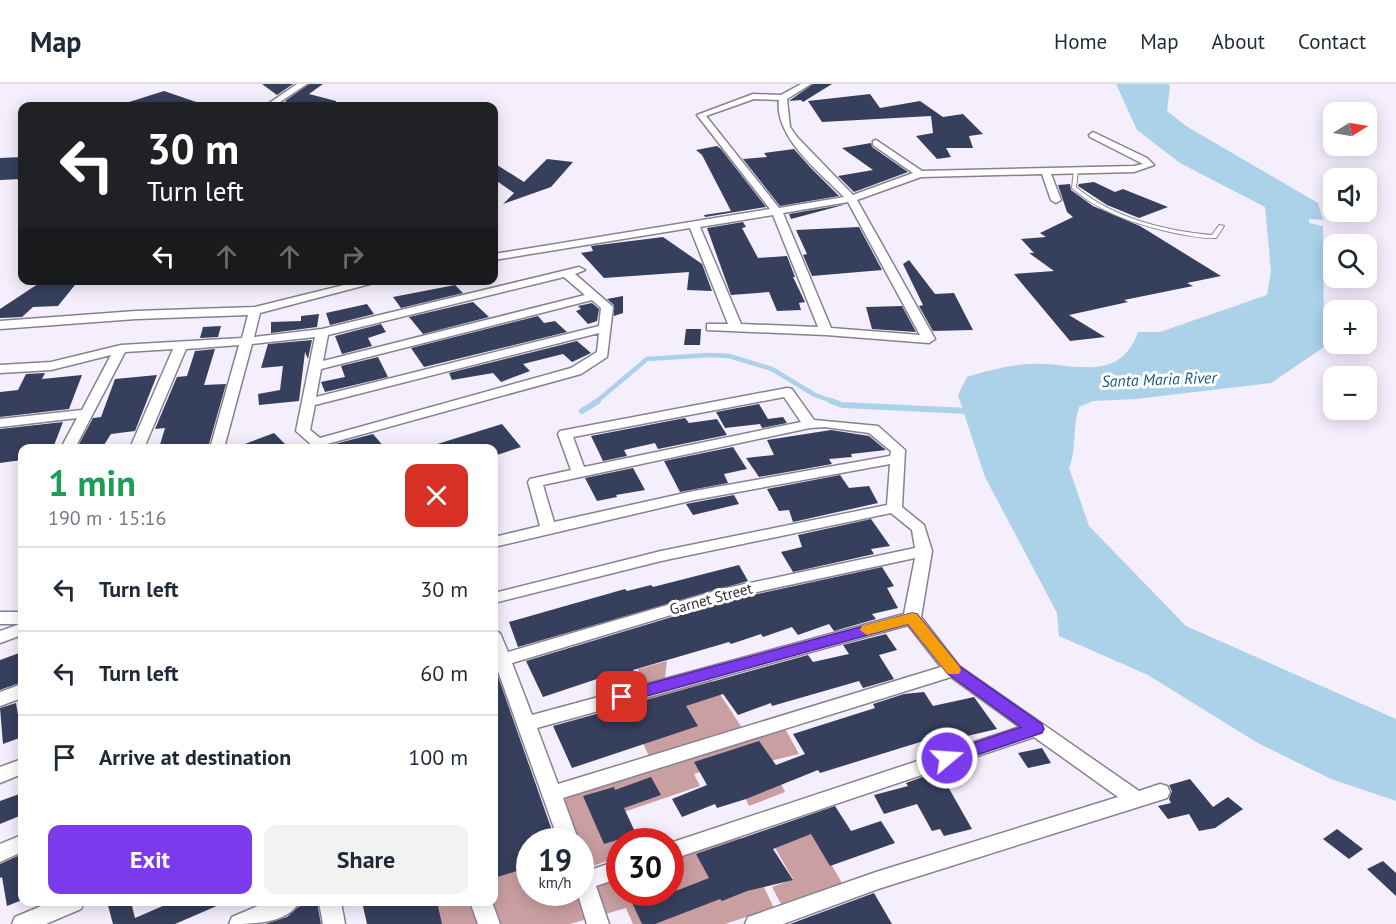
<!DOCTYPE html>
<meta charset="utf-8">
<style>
body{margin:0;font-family:"PT Sans",sans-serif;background:#f2f2f3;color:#1f2937;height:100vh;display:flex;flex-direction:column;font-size:22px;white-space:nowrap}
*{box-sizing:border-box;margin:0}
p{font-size:20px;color:#747a83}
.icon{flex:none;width:33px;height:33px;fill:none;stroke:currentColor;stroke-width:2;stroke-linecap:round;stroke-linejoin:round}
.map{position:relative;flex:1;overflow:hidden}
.panel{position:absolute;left:18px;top:360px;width:480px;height:462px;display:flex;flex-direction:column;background:#fff;border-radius:12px;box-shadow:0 3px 15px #0003}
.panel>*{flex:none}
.guide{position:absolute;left:18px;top:18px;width:480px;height:183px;border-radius:12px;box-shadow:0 3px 15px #0003;background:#202124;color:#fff;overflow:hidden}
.needle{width:39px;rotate:79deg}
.tools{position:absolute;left:1323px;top:18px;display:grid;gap:12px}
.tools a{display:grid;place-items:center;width:54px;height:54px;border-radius:12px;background:#fff;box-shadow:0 3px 15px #0003;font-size:30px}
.speed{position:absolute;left:516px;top:744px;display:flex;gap:12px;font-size:30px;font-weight:700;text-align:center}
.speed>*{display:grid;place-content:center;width:78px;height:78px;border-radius:50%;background:#fff;box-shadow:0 3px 15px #0003;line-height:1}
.speed small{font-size:15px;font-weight:400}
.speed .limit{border:9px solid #d22;background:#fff;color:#111}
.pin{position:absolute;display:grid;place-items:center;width:51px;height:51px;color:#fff;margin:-26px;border-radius:12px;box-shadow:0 3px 9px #0006}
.me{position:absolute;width:66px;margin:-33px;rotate:72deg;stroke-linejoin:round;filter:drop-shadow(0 0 4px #0008)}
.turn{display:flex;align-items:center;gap:21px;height:126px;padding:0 30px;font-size:27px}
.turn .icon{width:78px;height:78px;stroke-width:2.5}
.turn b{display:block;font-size:42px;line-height:51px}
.lanes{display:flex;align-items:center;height:57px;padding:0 30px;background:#0003;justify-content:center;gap:30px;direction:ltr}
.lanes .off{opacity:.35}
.round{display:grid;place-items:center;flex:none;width:63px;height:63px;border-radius:12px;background:#f2f2f3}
.head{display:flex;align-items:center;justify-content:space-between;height:102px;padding:0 30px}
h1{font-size:36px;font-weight:700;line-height:45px;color:#1e9e55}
.cta{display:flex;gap:12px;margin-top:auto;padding:12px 30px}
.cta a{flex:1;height:69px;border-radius:12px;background:#7c3aed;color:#fff;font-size:24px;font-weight:700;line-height:69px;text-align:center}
.cta a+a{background:#f2f2f3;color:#1f2937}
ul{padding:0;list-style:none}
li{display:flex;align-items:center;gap:18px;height:84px;padding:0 30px;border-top:2px solid #e0e1e3}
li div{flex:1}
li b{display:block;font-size:22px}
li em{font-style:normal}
header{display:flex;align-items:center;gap:36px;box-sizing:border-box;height:84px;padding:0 30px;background:#fff;border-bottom:2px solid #e0e1e3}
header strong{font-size:28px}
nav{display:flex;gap:33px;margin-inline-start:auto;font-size:21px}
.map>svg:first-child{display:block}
.forest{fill:#ca9fa1}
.water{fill:#abd2e9}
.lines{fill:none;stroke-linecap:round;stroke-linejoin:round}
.stream-far1{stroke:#abd2e9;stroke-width:4.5}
.stream{stroke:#abd2e9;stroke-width:6}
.building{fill:#363f5c}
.service-casing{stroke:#888290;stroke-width:2}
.minor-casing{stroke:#888290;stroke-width:3}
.service{fill:#fff;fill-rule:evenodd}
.minor{fill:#fff;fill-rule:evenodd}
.route{fill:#7c3aed;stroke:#51269a;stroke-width:1.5}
.slow{fill:#f59e0b}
.labels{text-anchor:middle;stroke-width:6;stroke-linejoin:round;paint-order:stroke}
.street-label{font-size:15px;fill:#343237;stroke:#fff}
.water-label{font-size:16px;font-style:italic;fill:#185979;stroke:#fff}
</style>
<header>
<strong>Map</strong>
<nav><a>Home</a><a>Map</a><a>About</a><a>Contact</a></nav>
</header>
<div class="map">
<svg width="1396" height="840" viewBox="0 0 1396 840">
<rect width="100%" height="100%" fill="#f5eefd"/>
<g class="forest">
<polygon points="667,577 664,602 707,590 746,650 782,639 799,670 770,677 785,708 749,722 729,679 694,690 700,702 609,733 619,758 619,773 584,785 581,778 580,758 571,757 550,710 652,679 622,613 631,611 641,597 638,585"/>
<polygon points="813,749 842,799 781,820 772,803 793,795 774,762"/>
<polygon points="738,750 774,824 725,840 633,840 626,824 570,840 431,840 427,818 494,818 494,793 529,783 530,808 580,808 619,786 620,808 670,808 671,771"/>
</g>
<path class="water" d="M 1116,0 L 1168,0 L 1170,2 L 1167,27 L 1186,42 L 1318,119 L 1323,136 L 1309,135 L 1309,139 L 1323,142 L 1324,263 L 1271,299 L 1136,315 L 1093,317 L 1079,323 C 1072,344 1077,364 1069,384 L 1089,442 L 1186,542 L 1396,635 L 1396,717 L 1331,695 L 1256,658 L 1148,591 L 1059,552 L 1057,529 L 985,393 L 958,311 L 967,293 C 987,287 1009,281 1030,280 C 1070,277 1119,302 1138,248 L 1160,248 L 1267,211 L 1271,187 L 1265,123 L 1180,79 L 1137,46 Z"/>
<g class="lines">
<polyline class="stream-far1" points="596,318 647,275 710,271 729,272 772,285 815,311 835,318"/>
<g class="stream">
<polyline points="831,317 842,321 968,327"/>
<polyline points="582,327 598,317"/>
</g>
</g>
<g class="building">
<polygon points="262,0 293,0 277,11"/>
<polygon points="309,0 323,0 309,10 336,17 335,22 292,22 285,17"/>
<polygon points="813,0 832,0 803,18 801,16 789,17"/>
<polygon points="164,7 202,20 202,22 126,22 126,19"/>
<polygon points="870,10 880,24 920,17 943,33 963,30 983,50 969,52 973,64 946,64 951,73 937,75 916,52 933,49 931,32 822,38 808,17"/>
<polygon points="871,59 872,63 908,88 854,108 838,92 873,86 842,64"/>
<polygon points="717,62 721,65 766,123 705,133 704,131 731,127 702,71 696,66"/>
<polygon points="794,65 810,83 839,112 780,122 743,75 767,73 764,69"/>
<polygon points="22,73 22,95 0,96 0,74"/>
<polygon points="547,75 573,78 551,103 503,120 514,109 494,95 494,79 524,98"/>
<polygon points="1094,98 1115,108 1123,105 1168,123 1139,134 1107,121 1078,102 1079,100"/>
<polygon points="1070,100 1071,106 1093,122 1140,142 1221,192 1187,199 1193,202 1124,216 1128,218 1069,231 1105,253 1070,257 1014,190 1054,187 1029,169 1034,169 1021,155 1046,153 1040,149 1073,133 1067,128 1058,101"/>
<polygon points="847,120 791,135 789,130"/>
<polygon points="743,138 746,143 742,144 758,174 787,172 795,193 793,193 805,218 799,219 801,226 777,227 769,208 731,211 707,144"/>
<polygon points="859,143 882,186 812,192 803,171 807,170 796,146"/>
<polygon points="663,153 702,180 712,207 687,206 689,188 604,194 581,169 593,167 591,162"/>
<polygon points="909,176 935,210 954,209 973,246 933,247 919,222 923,221 903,180"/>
<polygon points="44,196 79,196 58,222 33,223 22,233 0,234 0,225"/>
<polygon points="455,201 463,209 401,224 393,213"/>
<polygon points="623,212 623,229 614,232 614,221 607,215"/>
<polygon points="473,218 489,233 423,250 409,233"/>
<polygon points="592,219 599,225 597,237 588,240 576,227 581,225 578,222"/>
<polygon points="367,220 374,230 330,241 326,229"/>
<polygon points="902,222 916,248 872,245 866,223"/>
<polygon points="319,230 317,243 271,249 271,238 301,237 301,232"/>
<polygon points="538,232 544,239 555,237 567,248 424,283 411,264"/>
<polygon points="381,240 386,248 368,254 372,262 342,270 335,252"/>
<polygon points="221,242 218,253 200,254 203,243"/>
<polygon points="686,245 701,245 700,261 684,261"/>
<polygon points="312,256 308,275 305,268 299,317 259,321 258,310 280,306 283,282 261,284 268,260"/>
<polygon points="577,257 591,269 572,278 563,270 523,280 530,287 501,298 493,289 452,296 449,289"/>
<polygon points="215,265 204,301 226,300 209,360 211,364 159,364 165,344 155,345 177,293 187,292 195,267"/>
<polygon points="378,273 388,293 325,308 321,298 345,293 341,282"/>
<polygon points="45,289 42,295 82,291 69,325 0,333 0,308 18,306 26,290"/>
<polygon points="157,291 135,347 111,350 102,364 78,362 93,334 101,333 115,295"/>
<polygon points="759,320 768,335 783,333 787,339 762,344 760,340 725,344 716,328"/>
<polygon points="685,334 689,339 717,335 727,351 658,365 655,359 624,366 627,372 603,377 591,352"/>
<polygon points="63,338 53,364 22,364 22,376 0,379 0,345"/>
<polygon points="502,340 521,363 494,372 494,364 434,364 434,361"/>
<polygon points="831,346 869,352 886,366 851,370 852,373 829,375 832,380 759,393 746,374 774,371 767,356"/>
<polygon points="274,349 289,364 237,364 237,363"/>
<polygon points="373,350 385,364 332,364 331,361"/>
<polygon points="733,363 747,385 724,390 728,399 680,408 664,377"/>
<polygon points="633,384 645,406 616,411 617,413 597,417 585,394"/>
<polygon points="840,391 849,404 869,402 878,419 793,438 789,426 779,427 767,405"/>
<polygon points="734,411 739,420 693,431 686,420"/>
<polygon points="871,435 890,462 871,465 874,470 793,488 781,468 802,463 798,451"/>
<polygon points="739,481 748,497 518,563 509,538 625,505 627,507 651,501 653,503"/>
<polygon points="882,483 894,502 887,504 898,524 872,530 876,535 834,547 829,540 798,551 792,543 763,553 761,550 731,560 729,558 633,586 641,599 614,606 606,592 543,613 526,577 725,517"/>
<polygon points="886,550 897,566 879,571 894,595 863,604 859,597 772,622 771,619 738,631 723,610 686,622 698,642 572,684 553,642 808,571 813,578 849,570 843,561"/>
<polygon points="22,568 22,598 0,606 0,576"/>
<polygon points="494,581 556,758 530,758 530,783 494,794"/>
<polygon points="924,608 933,622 974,613 997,645 933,660 930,655 820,689 818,686 746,715 717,724 715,720 682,733 672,715 707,701 694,678 759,657 776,681 805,670 793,650 875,624 873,620 904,610"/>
<polygon points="16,619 22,653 3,660 0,624"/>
<polygon points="1042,664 1051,679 1028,684 1018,669"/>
<polygon points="939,687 972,745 944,752 940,745 932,747 917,720 884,730 874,711 908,702 906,699"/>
<polygon points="651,693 661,711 624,724 636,750 604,760 583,712 614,703 615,706"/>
<polygon points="1190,695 1213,723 1228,713 1243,725 1215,744 1199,747 1189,730 1168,735 1158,722 1171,719 1169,715 1172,707 1169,701"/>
<polygon points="22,709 22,731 0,740 0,717"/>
<polygon points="835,722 851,747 881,737 895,759 830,782 811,750 773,765 793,796 747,807 722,817 720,815 655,840 642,840 627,808 673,808 709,794 696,770"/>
<polygon points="1337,745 1363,765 1349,775 1323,755"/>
<polygon points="22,770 22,816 7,822 2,793 0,794 0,780"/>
<polygon points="1383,777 1396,789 1396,812 1367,785"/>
<polygon points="874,809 892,840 790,840"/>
<polygon points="107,818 131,818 135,834 172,818 226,818 175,840 113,840"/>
<polygon points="310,818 317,818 321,840 265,840 287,833 298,823"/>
<polygon points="362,818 437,818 442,840 367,840"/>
</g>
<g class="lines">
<defs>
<path id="service" d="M 1074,86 L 1078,87 L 1076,103 C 1112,134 1166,147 1212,151 L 1219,141 L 1224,142 L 1216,154 C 1201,155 1185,151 1170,148 C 1135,140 1099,128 1072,104 Z"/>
<g id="minor">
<polygon points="297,0 307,0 274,22 265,22"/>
<path d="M 801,0 L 811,0 L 787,15 L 790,43 L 797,53 L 853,111 L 913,89 L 873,61 L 873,57 L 876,56 L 922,87 L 1134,82 L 1143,80 L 1090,53 L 1089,51 L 1093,48 L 1147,74 L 1154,81 L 1134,88 L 1051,90 L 1061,116 L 1056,119 L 1051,116 L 1042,90 L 921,93 L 857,116 L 935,255 L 929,259 L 826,251 L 707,246 L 707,240 L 728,240 L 690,144 L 494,176 L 494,170 L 770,125 L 697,31 L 753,10 L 781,11 ZM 754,15 L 779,16 C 774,53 820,88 844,113 L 779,124 L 706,32 ZM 848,118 L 920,251 L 831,244 L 783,129 ZM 773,131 L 818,243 L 741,240 L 700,143 Z"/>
<path d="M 579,183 L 585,186 L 575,190 L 613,223 L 607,273 L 581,290 L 327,360 L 330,364 L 315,364 L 296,347 L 315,253 L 252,260 L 225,360 L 229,364 L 214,364 L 211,361 L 239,261 L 186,265 L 144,364 L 130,364 L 173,265 L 125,268 L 75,364 L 61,364 L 77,334 L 0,343 L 0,335 L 82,326 L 111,271 L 51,286 L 0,289 L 0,281 L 51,278 L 121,261 L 242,254 L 248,231 L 136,235 L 0,245 L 0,237 L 136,227 L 255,223 L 364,196 L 385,196 L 260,229 L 254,253 L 322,245 ZM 564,193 L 585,211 L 323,277 L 328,251 ZM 592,216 L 601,224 L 599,242 L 316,313 L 321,285 ZM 599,249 L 597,268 L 571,284 L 320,354 L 310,346 L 315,321 Z"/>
<path d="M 787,304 L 792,305 L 814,336 L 878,342 L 905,366 L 902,423 L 924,441 L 932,467 L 921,533 L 959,582 L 1139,707 L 1160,700 L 1167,702 L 1170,708 L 1167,714 L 878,805 L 783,840 L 745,840 L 748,833 L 876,788 L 1118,713 L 1034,653 L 670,776 L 670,759 L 1020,643 L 951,593 L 563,714 L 579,758 L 559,758 L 494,576 L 494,547 L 500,549 L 508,568 L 722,505 L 915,464 L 912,446 L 891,429 L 661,477 L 494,519 L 494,509 L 661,467 L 887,421 L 890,380 L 694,416 L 494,463 L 494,453 L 540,442 L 528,398 L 530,395 L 571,386 L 558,350 L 560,347 ZM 784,313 L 801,338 L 584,383 L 573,353 ZM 825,343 L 869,349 L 891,367 L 890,372 L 694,407 L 554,438 L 543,401 L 810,344 ZM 915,474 L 904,530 L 532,631 L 512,579 L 724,515 ZM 908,541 L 941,583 L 558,700 L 537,644 Z"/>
<polygon points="0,528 22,528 22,551 0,559 0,547 20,540 0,540"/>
<polygon points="22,600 22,614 0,622 0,608"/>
<polygon points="22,675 22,690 0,699 0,683"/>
<polygon points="22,751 22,768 0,778 0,760"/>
<polygon points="620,776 620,794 596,802 609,840 587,840 577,808 580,808 580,778 587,781 590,786"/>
<polygon points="51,818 84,818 81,825 46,840 12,840 15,833"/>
<path d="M 267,818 L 299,818 C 288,840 250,840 229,840 L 232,833 Z"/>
<polygon points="319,818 341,818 345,840 323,840"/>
<polygon points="470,818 492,818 500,840 478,840"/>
</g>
</defs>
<use href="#service" class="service-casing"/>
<use href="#minor" class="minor-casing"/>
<use href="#service" class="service"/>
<use href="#minor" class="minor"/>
</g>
<polygon class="route" points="912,529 917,530 959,582 1042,640 1044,645 1042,649 947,681 941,679 938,674 941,670 1021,643 948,590 908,540 622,619 613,613 622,607"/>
<polygon class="slow" points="912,529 917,530 959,582 961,586 959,590 948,590 908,540 867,551 860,546 862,542"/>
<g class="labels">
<g class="street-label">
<text transform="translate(711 515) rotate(-15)" y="5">Garnet Street</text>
</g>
<g class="water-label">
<text transform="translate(1159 295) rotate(-2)" y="6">Santa Maria River</text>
</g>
</g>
</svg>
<div class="tools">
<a><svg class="needle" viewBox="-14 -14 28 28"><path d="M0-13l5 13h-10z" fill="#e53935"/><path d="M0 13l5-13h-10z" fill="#747a83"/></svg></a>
<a><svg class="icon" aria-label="sound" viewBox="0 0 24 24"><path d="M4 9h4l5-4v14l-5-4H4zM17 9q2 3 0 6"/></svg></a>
<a><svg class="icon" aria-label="search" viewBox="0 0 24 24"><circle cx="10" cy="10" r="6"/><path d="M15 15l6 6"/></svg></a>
<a>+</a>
<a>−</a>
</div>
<div class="speed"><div>19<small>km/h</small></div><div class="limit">30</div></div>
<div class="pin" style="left:622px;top:613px;background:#d93025"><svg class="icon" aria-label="arrive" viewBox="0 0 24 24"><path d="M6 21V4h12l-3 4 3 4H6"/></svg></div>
<svg class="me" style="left:947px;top:674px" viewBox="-20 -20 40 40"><circle r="17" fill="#7c3aed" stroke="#fff" stroke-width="3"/><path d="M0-11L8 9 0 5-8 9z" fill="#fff"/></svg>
<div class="guide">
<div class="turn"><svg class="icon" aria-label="left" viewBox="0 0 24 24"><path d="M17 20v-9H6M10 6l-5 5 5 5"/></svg><div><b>30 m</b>Turn left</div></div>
<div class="lanes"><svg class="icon" aria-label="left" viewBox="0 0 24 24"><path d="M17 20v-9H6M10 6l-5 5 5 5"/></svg><svg class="icon off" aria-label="ahead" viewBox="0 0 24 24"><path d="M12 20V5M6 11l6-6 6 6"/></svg><svg class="icon off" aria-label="ahead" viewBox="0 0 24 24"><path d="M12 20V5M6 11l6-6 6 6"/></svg><svg class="icon off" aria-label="right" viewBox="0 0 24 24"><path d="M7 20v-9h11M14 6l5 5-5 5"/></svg></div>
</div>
<section class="panel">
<div class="head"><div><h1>1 min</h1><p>190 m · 15:16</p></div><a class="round" style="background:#d93025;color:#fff"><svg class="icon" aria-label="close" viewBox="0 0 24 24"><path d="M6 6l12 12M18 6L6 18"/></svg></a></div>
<ul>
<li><svg class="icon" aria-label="left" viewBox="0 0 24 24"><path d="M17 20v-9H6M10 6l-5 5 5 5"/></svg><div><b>Turn left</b></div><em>30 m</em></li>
<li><svg class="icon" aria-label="left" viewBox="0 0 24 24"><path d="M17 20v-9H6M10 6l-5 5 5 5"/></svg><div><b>Turn left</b></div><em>60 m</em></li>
<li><svg class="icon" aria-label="arrive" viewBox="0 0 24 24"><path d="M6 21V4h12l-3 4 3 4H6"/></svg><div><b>Arrive at destination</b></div><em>100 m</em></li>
</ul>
<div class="cta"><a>Exit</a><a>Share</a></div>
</section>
</div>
